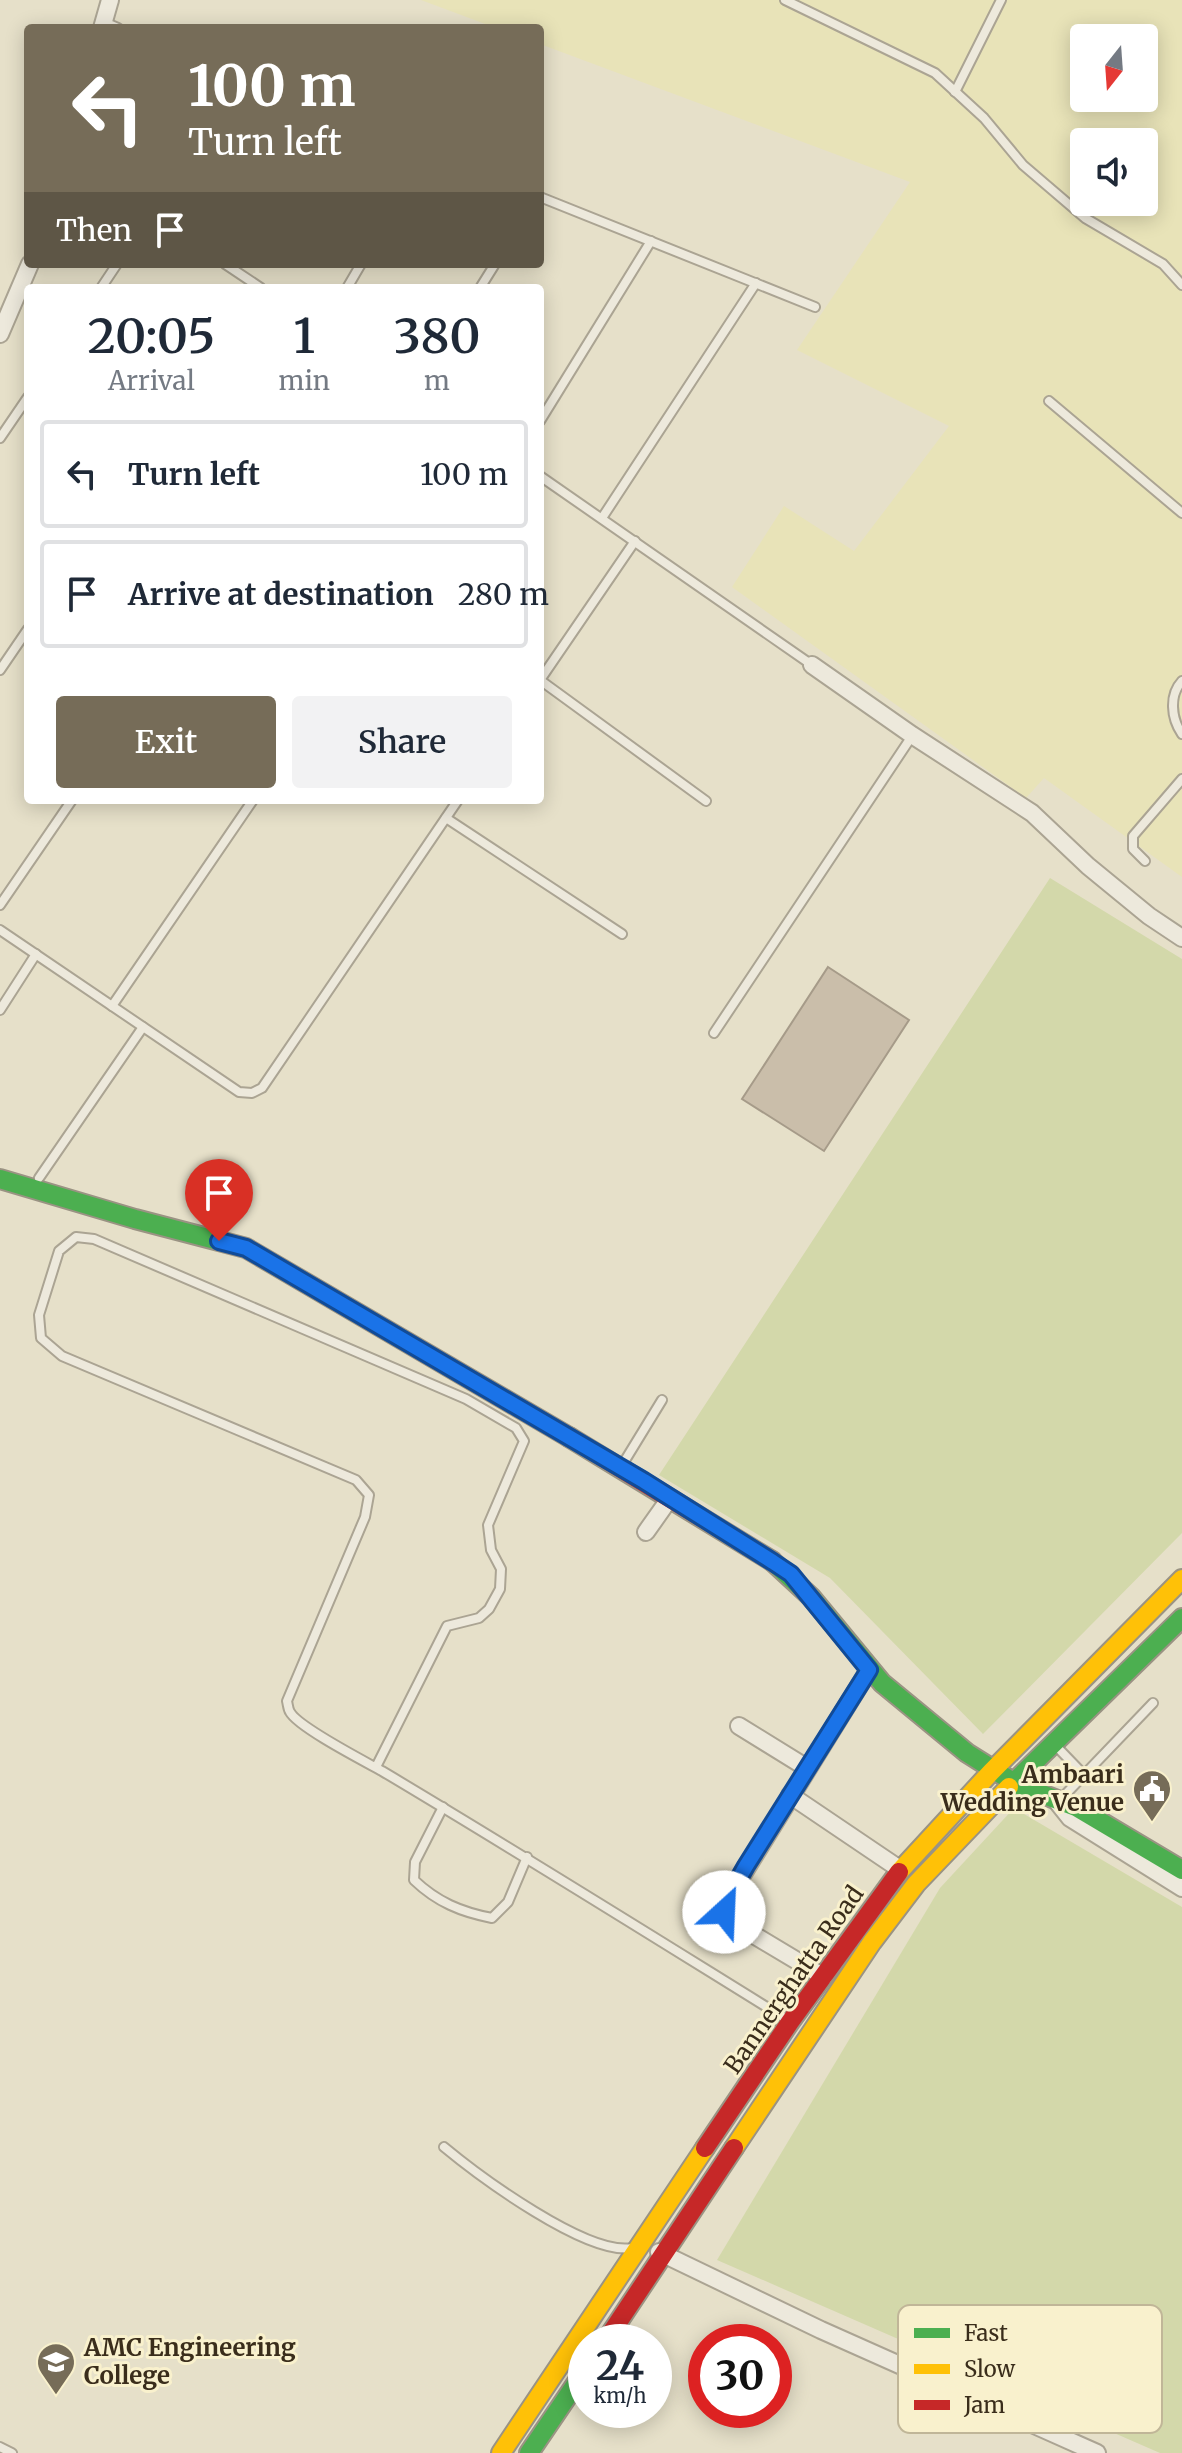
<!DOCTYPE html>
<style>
body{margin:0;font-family:Merriweather,serif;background:#f2f2f3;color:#1f2937;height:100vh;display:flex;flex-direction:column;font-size:30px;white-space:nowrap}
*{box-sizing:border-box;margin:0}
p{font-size:26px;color:#747a83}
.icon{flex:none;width:44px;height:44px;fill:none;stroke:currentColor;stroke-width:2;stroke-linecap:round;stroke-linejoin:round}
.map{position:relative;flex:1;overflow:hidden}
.side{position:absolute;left:24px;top:284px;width:520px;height:520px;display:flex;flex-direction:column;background:#fff;border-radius:8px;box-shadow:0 4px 20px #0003}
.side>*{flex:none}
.top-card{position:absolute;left:24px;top:24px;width:520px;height:244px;border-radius:8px;box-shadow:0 4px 20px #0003;background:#766c58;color:#fff;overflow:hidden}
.needle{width:52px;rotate:197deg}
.controls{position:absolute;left:1070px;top:24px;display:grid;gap:16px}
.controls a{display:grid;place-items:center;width:88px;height:88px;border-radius:8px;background:#fff;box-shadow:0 4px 20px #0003;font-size:40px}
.speed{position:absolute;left:568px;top:2324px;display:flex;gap:16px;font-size:40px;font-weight:700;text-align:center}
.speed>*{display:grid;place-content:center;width:104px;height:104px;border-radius:50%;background:#fff;box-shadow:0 4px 20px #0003;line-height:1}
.speed small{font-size:20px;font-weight:400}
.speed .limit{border:12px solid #d22;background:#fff;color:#111}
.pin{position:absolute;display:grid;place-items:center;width:68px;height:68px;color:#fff;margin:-82px -34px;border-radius:50% 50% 50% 0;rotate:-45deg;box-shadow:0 0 8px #0007}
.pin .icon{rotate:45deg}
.me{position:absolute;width:88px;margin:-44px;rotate:25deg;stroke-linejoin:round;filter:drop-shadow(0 0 6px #0008)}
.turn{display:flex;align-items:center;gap:28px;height:168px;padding:0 32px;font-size:36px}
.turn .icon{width:104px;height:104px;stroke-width:2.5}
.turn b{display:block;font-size:56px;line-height:68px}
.then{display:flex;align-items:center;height:76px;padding:0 32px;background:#0003;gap:16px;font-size:30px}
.eta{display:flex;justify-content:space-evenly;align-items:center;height:136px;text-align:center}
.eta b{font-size:48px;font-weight:600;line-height:56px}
.action{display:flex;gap:16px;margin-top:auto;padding:16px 32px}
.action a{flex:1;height:92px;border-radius:8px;background:#766c58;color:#fff;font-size:32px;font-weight:600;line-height:92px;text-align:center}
.action a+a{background:#f2f2f3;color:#1f2937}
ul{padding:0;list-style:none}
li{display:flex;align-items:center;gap:24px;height:108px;margin:0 16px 12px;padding:0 16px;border:4px solid #e0e1e3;border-radius:8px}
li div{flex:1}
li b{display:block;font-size:30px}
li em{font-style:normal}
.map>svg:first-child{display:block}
.farmland{fill:#e8e3b8;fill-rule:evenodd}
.green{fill:#d3d8aa}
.building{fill:#cabeaa;stroke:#a69b89;stroke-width:2}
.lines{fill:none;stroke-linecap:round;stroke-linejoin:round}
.lane-casing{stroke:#aba493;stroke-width:12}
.street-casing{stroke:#aba493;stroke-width:20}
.fast-casing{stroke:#9a9383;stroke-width:22}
.slow-casing{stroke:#9a9383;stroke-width:22}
.jam-casing{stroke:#9a9383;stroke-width:22}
.lane{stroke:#ede9dc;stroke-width:8}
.street{stroke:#ede9dc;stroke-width:16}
.fast{stroke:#4caf50;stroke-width:18}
.slow{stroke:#ffc107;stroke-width:18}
.jam{stroke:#c62828;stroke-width:18}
.route-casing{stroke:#114b97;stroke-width:20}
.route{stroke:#1a73e8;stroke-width:14}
.labels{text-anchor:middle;stroke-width:6;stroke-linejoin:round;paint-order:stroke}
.poi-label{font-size:24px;font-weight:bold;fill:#3a2d1b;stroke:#f9f1cd;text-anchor:end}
.street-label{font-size:24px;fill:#3a2d1b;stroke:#f9f1cd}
.key{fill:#f9f1cd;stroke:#c0b698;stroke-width:2}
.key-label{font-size:22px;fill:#3a2d1b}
</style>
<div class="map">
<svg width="1182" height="2453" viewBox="0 0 1182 2453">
<rect width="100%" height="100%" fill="#e6e0c9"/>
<path class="farmland" d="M 421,0 L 1182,0 L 1182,877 L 1044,778 L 1026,798 L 732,587 L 784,506 L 854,551 L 949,426 L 797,350 L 910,182 L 540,44 L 540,28 L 496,28 ZM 1084,38 L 1144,38 L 1144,98 L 1084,98 ZM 1084,142 L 1144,142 L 1144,202 L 1084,202 Z"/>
<g class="green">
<polygon points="1050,878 1182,959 1182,1533 983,1734 830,1578 659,1475"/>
<polygon points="1014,1808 1182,1907 1182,2453 1160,2453 717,2260 940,1888"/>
</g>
<polygon class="building" points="828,967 909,1020 824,1151 742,1099"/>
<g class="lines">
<defs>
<g id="lane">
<polyline points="785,0 935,73 984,118 1023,165 1085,218 1163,264 1182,285"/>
<polyline points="111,25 118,28"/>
<polyline points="955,92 1001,0"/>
<polyline points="540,197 815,307"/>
<polyline points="225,264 261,288"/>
<polyline points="101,288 117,264"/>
<polyline points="347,288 361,264"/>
<polyline points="480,288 495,264"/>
<polyline points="1049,401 1182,513"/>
<polyline points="540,421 651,241"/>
<polyline points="0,438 28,397"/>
<polyline points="540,476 812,665"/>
<polyline points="602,518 756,283"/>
<polyline points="0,670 28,629"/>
<polyline points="540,680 706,801"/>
<polyline points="540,680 635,541"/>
<path d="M 1182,681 C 1169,695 1171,718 1182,734"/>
<polyline points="446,818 622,934"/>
<polyline points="1145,861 1133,849 1133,836 1182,779"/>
<polyline points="0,905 72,800"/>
<polyline points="0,930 239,1092 252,1093 262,1088 458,800"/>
<polyline points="112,1006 253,800"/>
<polyline points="0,1010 36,954"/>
<polyline points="714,1033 912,736"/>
<polyline points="39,1178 143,1027"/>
<polyline points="621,1467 662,1400"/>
<polyline points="1057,1747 1084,1775"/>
<path d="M 376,1767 L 447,1626 L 479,1618 L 489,1609 L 500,1589 L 501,1569 L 491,1550 L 488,1525 L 524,1441 L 516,1428 L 466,1399 L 94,1239 L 76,1237 L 59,1251 L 39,1315 L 41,1338 L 62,1356 L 356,1480 L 369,1495 L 365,1517 L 287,1701 C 288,1705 288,1709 290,1712 C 298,1727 364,1761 382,1771 C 518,1852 652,1936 786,2019"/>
<polyline points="1061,1799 1153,1703"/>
<path d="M 443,1807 L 415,1862 L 414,1880 C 437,1902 461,1912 492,1918 L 508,1902 L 527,1857"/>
<path d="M 444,2147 C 479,2176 587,2256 632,2248"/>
<polyline points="0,2447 12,2453"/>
</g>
<g id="street">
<polyline points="102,28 110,0"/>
<polyline points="0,334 30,264"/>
<polyline points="812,665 912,735 1032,813 1088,866 1149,916 1182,938"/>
<polyline points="646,1532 670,1498"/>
<polyline points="739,1726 807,1768"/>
<polyline points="790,1795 901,1870"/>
<polyline points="1058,1803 1070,1818 1182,1888"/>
<polyline points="824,1977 727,1919 724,1912 725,1903 869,1670"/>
<polyline points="659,2252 821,2330 1097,2453"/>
</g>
<g id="fast">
<polyline points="0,1179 135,1219 246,1248 569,1437"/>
<polyline points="772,1561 811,1597 882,1683 967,1753 1018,1785 1076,1807 1182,1870"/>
<polyline points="1009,1787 1182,1618"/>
<polyline points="529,2453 586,2369"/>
</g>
<g id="slow">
<polyline points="899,1872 991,1772 1182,1579"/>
<polyline points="734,2148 872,1942 916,1884 1009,1787"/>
<polyline points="501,2453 705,2148"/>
</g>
<g id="jam">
<polyline points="569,1437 772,1561"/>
<polyline points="705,2148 790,2022 899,1872"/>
<polyline points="605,2342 734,2148"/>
</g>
</defs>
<use href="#lane" class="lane-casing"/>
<use href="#street" class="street-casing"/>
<use href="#fast" class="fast-casing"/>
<use href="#slow" class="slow-casing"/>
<use href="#jam" class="jam-casing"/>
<use href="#lane" class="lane"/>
<use href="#street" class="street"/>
<use href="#fast" class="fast"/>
<use href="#slow" class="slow"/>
<use href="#jam" class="jam"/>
</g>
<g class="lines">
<defs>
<polyline id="route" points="219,1241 246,1248 644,1481 773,1562 791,1574 869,1670 746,1866 725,1903 724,1912"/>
</defs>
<use href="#route" class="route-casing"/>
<use href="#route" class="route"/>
</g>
<defs>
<symbol id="civic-pin" viewBox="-11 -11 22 30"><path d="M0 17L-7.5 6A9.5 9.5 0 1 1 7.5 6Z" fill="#766c58" stroke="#f9f1cd"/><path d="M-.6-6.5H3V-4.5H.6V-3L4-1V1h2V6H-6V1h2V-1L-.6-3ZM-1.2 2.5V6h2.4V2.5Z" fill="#fff"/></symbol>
<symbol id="university-pin" viewBox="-11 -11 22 30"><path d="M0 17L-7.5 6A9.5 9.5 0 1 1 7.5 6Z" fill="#766c58" stroke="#f9f1cd"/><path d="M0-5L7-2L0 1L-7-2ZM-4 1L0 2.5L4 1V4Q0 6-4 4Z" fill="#fff"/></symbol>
</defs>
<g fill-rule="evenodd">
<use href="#civic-pin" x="1130" y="1767" width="44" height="60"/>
<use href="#university-pin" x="34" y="2340" width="44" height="60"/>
</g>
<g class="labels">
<g class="poi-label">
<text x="1124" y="1783">Ambaari<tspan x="1124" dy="28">Wedding Venue</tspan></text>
<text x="84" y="2356" text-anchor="start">AMC Engineering<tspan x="84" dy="28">College</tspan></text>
</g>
<g class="street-label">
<text transform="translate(794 1980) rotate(-55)" y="8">Bannerghatta Road</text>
</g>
</g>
<rect x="898" y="2305" width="264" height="128" rx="12" class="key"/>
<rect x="914" y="2328" width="36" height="10" fill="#4caf50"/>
<rect x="914" y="2364" width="36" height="10" fill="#ffc107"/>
<rect x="914" y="2400" width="36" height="10" fill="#c62828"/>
<g class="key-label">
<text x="964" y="2341">Fast</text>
<text x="964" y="2377">Slow</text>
<text x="964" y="2413">Jam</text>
</g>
</svg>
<div class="controls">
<a><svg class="needle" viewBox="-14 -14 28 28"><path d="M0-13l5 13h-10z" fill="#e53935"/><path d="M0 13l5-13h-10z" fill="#747a83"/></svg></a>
<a><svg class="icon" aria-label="sound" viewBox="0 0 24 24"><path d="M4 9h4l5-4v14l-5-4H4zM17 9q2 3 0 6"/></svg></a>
</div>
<div class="speed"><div>24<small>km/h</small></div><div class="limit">30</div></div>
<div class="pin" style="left:219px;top:1241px;background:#d93025"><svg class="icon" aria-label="arrive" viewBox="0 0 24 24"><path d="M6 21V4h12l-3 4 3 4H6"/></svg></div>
<svg class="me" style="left:724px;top:1912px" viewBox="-20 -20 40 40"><circle r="19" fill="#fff"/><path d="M0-13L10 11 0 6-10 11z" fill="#1a73e8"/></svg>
<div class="top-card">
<div class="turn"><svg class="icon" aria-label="left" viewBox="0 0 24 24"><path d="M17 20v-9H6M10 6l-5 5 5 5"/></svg><div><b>100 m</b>Turn left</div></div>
<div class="then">Then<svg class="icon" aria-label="arrive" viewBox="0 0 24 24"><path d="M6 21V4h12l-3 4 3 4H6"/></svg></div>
</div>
<section class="side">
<div class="eta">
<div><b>20:05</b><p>Arrival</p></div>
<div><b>1</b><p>min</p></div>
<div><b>380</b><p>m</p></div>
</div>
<ul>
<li><svg class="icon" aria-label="left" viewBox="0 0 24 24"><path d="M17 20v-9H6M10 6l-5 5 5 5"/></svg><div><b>Turn left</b></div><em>100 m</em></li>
<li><svg class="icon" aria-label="arrive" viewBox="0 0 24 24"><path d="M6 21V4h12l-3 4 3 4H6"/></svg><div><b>Arrive at destination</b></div><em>280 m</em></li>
</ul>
<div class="action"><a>Exit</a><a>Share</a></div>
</section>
</div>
